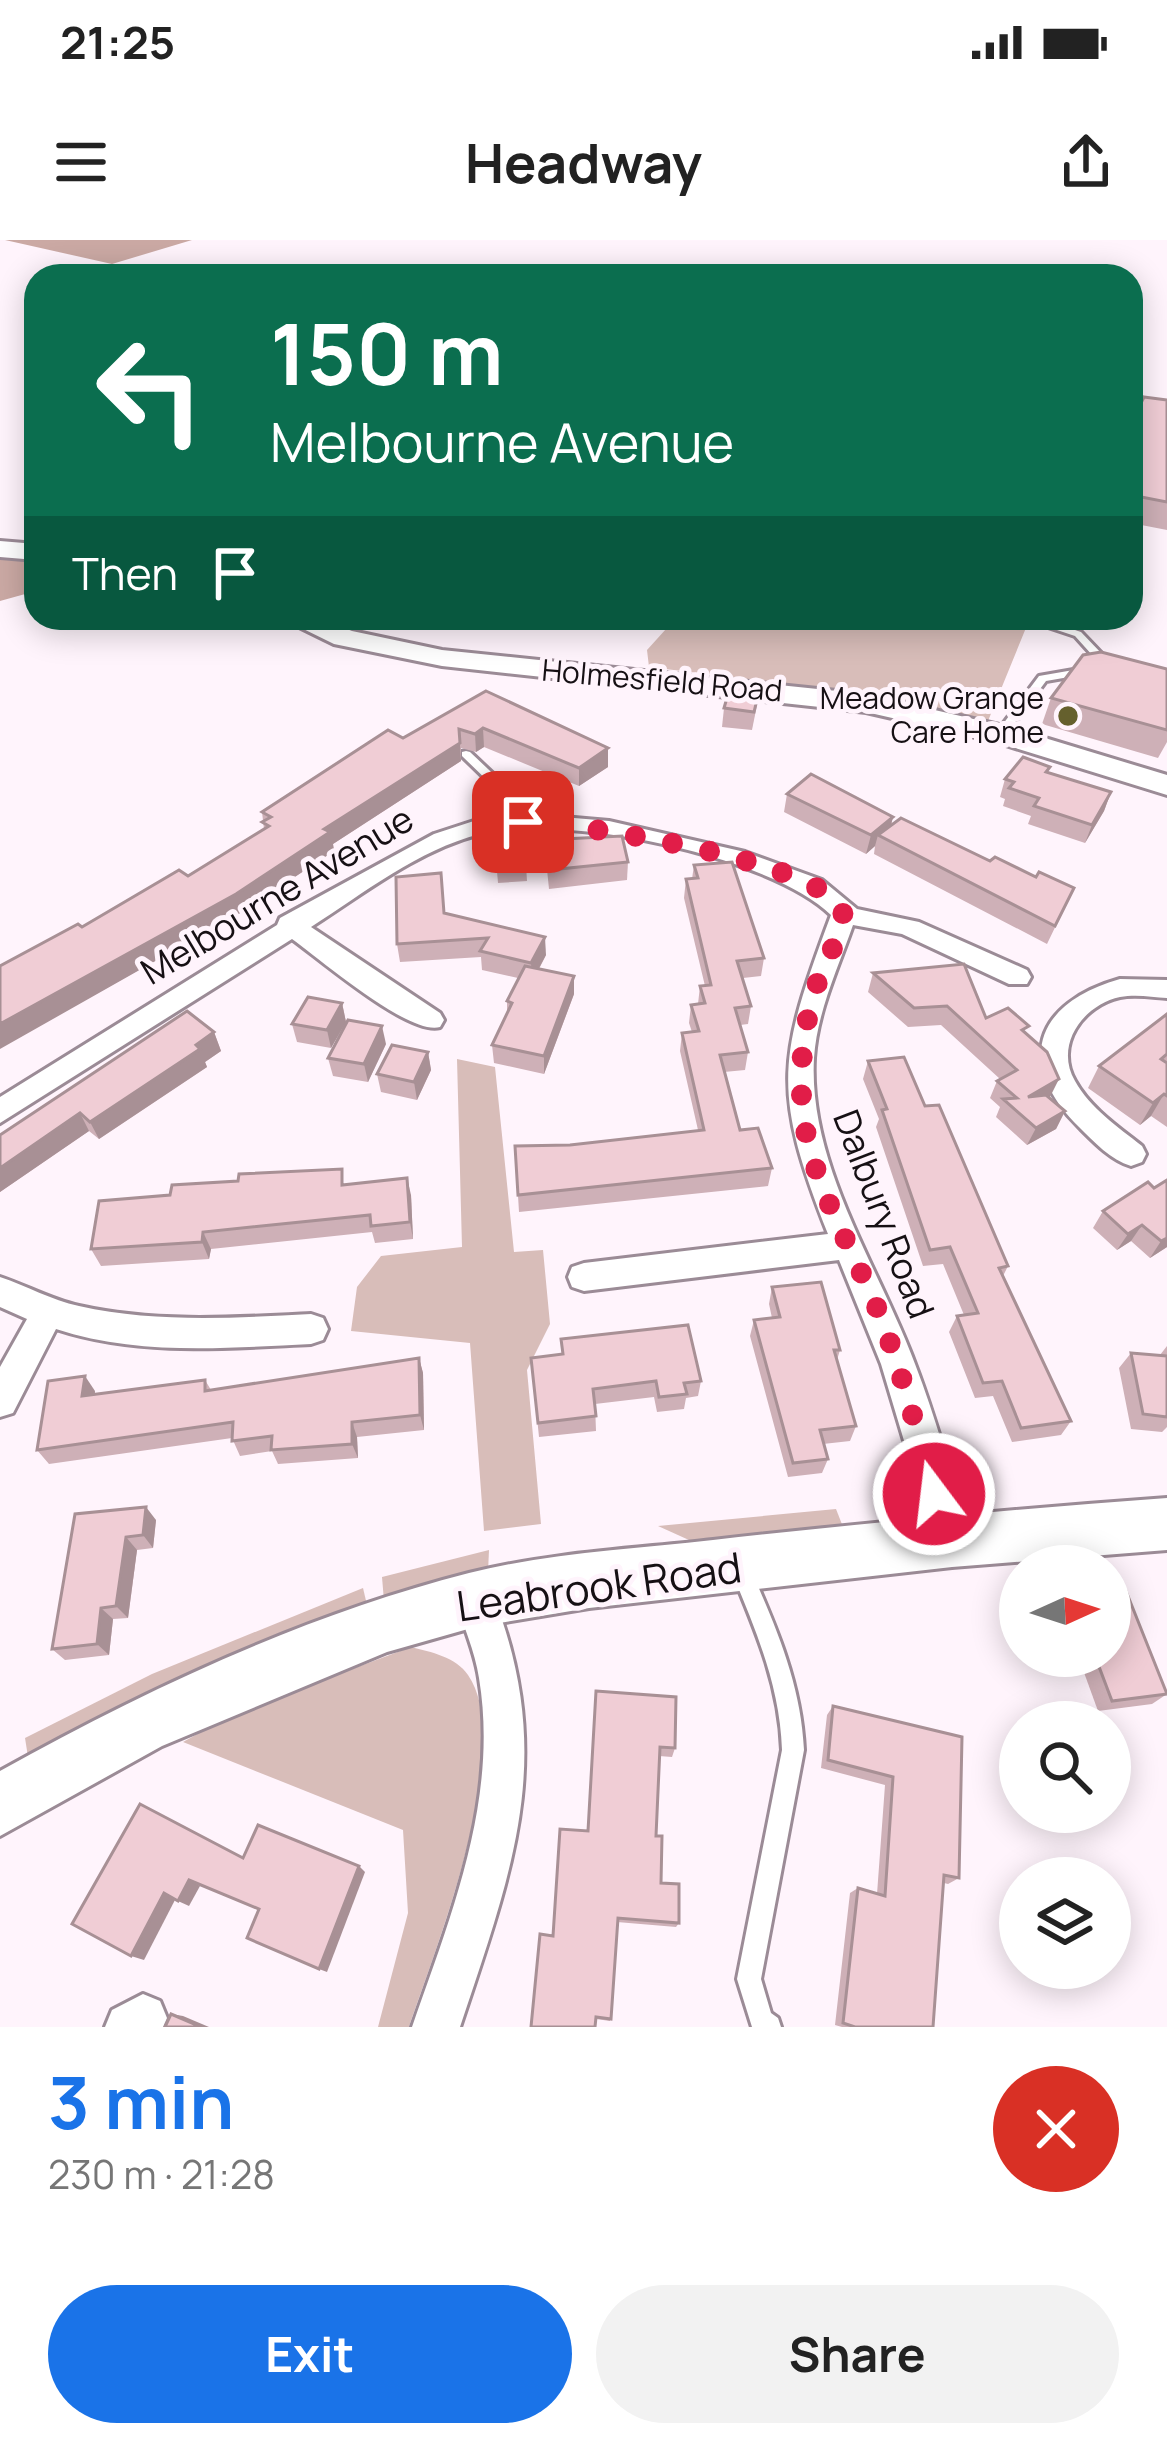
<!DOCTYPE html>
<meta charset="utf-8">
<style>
body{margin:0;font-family:Manrope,sans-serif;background:#f2f2f2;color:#222;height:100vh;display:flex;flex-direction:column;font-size:45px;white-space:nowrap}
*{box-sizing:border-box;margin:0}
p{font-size:39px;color:#767676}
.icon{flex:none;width:66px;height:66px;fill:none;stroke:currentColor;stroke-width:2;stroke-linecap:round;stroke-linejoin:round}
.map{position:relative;height:1787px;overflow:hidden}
.side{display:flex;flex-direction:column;background:#fff;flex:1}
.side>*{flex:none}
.hud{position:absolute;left:24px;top:24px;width:1119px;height:366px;border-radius:36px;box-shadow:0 6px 30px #0003;background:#0b6e4f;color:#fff;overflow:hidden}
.needle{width:78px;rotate:87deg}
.buttons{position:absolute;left:999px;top:1305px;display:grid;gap:24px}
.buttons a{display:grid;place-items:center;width:132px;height:132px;border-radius:50%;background:#fff;box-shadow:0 6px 30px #0003;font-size:60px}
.pin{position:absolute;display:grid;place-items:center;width:102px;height:102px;color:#fff;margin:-51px;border-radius:24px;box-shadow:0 6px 18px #0006}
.me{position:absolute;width:132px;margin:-66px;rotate:345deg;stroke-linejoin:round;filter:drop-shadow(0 0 9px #0008)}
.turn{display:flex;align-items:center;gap:42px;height:252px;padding:0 48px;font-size:54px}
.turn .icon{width:156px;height:156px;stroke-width:2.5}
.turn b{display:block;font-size:84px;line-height:102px}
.then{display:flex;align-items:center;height:114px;padding:0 48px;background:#0003;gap:24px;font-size:45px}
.round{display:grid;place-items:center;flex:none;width:126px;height:126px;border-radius:63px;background:#f2f2f2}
.overview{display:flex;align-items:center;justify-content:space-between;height:204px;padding:0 48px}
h1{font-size:72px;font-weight:700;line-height:90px;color:#1a73e8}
.button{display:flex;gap:24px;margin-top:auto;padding:24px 48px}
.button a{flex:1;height:138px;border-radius:72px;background:#1a73e8;color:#fff;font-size:48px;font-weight:700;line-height:138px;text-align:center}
.button a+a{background:#f2f2f2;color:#222}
.status{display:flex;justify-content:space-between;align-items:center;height:84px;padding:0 60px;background:#fff;direction:ltr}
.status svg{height:33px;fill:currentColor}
header{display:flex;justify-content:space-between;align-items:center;height:156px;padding:0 48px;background:#fff;font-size:54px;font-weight:700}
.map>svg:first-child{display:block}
.green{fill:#d8bdb9}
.forest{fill:#cba9a4}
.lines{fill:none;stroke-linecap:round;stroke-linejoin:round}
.lane-casing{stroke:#9b8b96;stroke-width:6}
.street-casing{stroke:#9b8b96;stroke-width:6}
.secondary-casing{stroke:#9b8b96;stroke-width:6}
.lane{fill:#fff;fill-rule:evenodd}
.street{fill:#fff;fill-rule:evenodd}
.secondary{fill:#fff;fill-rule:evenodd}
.wall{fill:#ceb0b7}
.shaded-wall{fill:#a89095}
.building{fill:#f0cdd5;stroke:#a89095;stroke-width:3}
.route{stroke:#e11d48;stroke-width:21;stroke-dasharray:0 37.8}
.poi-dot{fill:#65602d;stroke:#fff4fc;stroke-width:4.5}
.labels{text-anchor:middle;stroke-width:10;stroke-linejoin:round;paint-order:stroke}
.far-street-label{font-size:30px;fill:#161014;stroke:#fff4fc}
.far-poi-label{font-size:30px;fill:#161014;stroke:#fff4fc;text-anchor:end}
.street-label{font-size:36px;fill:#161014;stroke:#fff4fc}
.near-street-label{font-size:42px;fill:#161014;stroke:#fff4fc}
</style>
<div class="status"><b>21:25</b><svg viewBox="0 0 49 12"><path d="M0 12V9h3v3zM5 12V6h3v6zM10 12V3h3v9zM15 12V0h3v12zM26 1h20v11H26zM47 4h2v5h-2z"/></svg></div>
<header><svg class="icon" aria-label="menu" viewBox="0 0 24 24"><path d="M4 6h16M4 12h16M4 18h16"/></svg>Headway<svg class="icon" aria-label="share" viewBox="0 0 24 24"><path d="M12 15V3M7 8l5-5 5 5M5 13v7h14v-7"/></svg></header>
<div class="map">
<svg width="1167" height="1787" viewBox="0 0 1167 1787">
<rect width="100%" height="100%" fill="#fff4fc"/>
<g class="green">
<polygon points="676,378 1030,378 988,481 854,452 649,427 647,410"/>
<polygon points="457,819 495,827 514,1012 543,1010 550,1084 527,1130 541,1284 484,1291 470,1103 351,1091 357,1047 381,1016 462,1007"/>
<polygon points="836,1269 845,1292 700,1305 658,1286"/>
<polygon points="489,1310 488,1332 384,1361 382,1337"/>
<polygon points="363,1348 367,1365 28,1517 25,1498 152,1434"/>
<path d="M 411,1407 C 431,1412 456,1417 468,1435 C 517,1506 435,1710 409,1787 L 378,1787 L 408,1673 L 403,1590 L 183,1502 L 237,1472 Z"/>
</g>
<g class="forest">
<polygon points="5,0 192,0 112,24"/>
<polygon points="0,318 36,318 36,351 0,361"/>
</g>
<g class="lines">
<defs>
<g id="lane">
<polygon points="1048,381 1081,392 1103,415 1102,425 1092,433 1046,441 1005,496 997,496 997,492 1039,436 1085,428 1092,424 1093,416 1075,396 1045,386 1043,384"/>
<polygon points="466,511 470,512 506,546 505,586 501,587 495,583 494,547 462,516 462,512"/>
<path d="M 743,1325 L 750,1328 C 776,1387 801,1444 804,1510 L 761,1739 L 771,1773 L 778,1778 L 781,1787 L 752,1787 L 737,1739 L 782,1510 C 780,1447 757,1393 733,1335 L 736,1328 Z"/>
</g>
<g id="street">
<path d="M 528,574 L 609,581 L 745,612 L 822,640 L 857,669 L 919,682 L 1027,730 L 1031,737 L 1027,744 L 1009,744 L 902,694 L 853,685 C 838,728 817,772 814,818 C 808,925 879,1027 915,1124 C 937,1181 953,1241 971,1300 L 966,1314 L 952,1319 L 938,1314 L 881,1124 L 839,1020 L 584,1051 L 572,1047 L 568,1037 L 572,1027 L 584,1023 L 828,994 C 771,850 778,817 831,675 C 769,615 563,573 480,594 C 418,610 364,653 311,687 L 440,773 L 444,780 L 440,787 C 409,796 320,719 292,699 L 0,883 L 0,857 L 277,685 L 280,678 L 434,594 L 480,579 Z"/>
<path d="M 1120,739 L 1167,740 L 1167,758 C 1152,757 1136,754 1120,757 C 1083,765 1054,805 1075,841 C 1090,868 1118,887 1142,906 L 1146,914 L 1142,922 L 1131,926 C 1111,920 1094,902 1079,887 C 1014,823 1035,763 1120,739 Z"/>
<path d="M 0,1037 C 27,1046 51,1060 79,1066 C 155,1083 233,1078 311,1074 L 323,1078 L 328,1089 L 323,1100 L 311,1104 C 226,1108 138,1116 56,1089 L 13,1173 L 0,1177 L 0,1127 L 27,1079 L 0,1067 Z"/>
<path d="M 475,1339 L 489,1345 C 558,1512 514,1625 460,1787 L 412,1787 C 451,1675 499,1559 479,1438 C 475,1411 463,1385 455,1359 L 461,1345 Z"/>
<polygon points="143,1754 160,1761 167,1778 163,1787 105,1787 112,1770"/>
</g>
<g id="secondary">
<polygon points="0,301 36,304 36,320 0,317"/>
<polygon points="281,378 319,378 352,391 442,410 866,454 1012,488 1167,535 1167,555 993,501 866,472 442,426 334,404"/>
<path d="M 1167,1258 L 1167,1310 L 952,1327 L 589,1368 L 475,1387 L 387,1412 L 162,1506 L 0,1596 L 0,1531 C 147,1449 305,1375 469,1333 C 548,1313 633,1309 713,1300 C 864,1283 1015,1269 1167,1258 Z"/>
</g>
</defs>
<use href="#lane" class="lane-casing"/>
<use href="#street" class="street-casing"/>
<use href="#secondary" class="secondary-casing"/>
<use href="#lane" class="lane"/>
<use href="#street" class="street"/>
<use href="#secondary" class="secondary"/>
</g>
<g class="wall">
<polygon points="1131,159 1142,161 1167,160 1167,290 1131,283"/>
<polygon points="1167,429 1167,502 1158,518 1042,484 1051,458"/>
<polygon points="486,451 608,508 608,527 579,546 484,507 476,512 461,508 461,521 333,604 334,611 242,672 21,796 82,687 188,636 264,589 262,572 403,498"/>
<polygon points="757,465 752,490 722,487 724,468"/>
<polygon points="1048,532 1111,552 1104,571 1085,603 1028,584 1031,576 1003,566 1005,559 1000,557 1005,539"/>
<polygon points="787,554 893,577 891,586 990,621 1074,648 1047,704 874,614 875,606 866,614 784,572"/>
<polygon points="524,594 527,641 498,643 494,596"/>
<polygon points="544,600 628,622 627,640 549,649"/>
<polygon points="694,625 764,718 761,736 743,738 751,766 748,784 740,785 748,812 745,830 724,832 740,890 772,928 768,946 519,972 515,906 570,905 698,890 680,811 682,793 692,792 689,783 691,765 698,764 700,746 705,746 684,658 686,639 692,639"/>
<polygon points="445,674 546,715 539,729 574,736 574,754 544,834 494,823 492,805 507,772 507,761 518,738 482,730 481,717 400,722 397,704"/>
<polygon points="873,733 1026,793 1049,858 1065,871 1056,889 1027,905 996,877 1000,867 990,858 997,841 1000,839 941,785 908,787 868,752"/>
<polygon points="342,763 346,782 331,808 297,802 292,784"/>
<polygon points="1167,774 1167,887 1151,876 1140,885 1088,848 1099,826"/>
<polygon points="214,792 221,811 205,822 207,827 99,899 89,891 0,952 0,895"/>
<polygon points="386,804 368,842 333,836 328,818"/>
<polygon points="428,812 431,830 417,860 381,852 377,834"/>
<polygon points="868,821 925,866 1008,1026 1003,1036 1071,1181 1061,1195 1012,1202 993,1156 975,1158 949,1092 957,1076 964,1075 943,1024 923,1026 876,887 879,879 863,839"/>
<polygon points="1148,942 1167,1007 1150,1018 1131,1001 1117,1010 1093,988 1103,971"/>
<polygon points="346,944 411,955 413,999 375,1003 372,992 211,1009 209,1019 101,1026 91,1009"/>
<polygon points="772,1047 840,1110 837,1120 856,1186 850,1201 823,1204 828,1219 822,1233 788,1237 750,1096 754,1080 772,1078 769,1064"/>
<polygon points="561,1099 701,1141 698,1156 686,1158 684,1169 657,1172 654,1157 595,1164 596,1191 539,1197 531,1118 562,1115"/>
<polygon points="1167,1106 1167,1187 1162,1192 1131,1189 1119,1128 1131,1113 1160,1115"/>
<polygon points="419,1118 423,1133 424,1190 357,1197 358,1218 278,1224 272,1211 240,1216 232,1198 49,1224 37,1210 95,1151 95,1154 205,1140 211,1150"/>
<polygon points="75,1274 156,1280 153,1308 137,1310 128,1378 113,1379 109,1415 65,1420 52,1409"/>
<polygon points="1078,1416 1110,1416 1167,1454 1152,1464 1098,1471"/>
<polygon points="596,1451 675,1508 672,1517 659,1516 656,1596 661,1643 679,1683 676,1687 617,1682 610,1781 596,1779 553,1696 588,1591"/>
<polygon points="833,1466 962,1497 959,1638 948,1644 944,1643 933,1787 842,1787 835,1785 850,1653 858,1648 877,1654 885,1545 821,1528 827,1475"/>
</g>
<g class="shaded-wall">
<polygon points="483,488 484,507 476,512 475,494"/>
<polygon points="459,489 461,521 333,604 334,611 242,672 0,809 0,784 324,589"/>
<polygon points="608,508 608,527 579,546 579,528"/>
<polygon points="1111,552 1104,571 1085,603 1092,585"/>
<polygon points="893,577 888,596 878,595 875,606 866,614 871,595"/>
<polygon points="545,697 546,715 532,741 531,723"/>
<polygon points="574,736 574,754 544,834 544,816"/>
<polygon points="342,763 346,782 331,808 327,790"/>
<polygon points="382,786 386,804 368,842 364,824"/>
<polygon points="214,792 221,811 205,822 207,827 99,899 90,882"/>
<polygon points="428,812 431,830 417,860 414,842"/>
<polygon points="1059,839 1050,857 1020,874 1028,857"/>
<polygon points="1164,854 1151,876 1140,885 1153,863"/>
<polygon points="1065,871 1056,889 1027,905 1036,888"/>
<polygon points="80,873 89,891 0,952 0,928"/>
<polygon points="407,938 411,955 413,999 410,982"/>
<polygon points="1142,985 1131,1001 1117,1010 1128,994"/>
<polygon points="203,992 211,1009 209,1019 202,1002"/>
<polygon points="1167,998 1167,1007 1150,1018 1161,1001"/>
<polygon points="419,1118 423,1133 424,1190 420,1175"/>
<polygon points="85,1136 95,1151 93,1171 82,1156"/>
<polygon points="352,1182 357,1197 358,1218 352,1204"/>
<polygon points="146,1267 156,1280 153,1308 143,1295"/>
<polygon points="126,1297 137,1310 128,1378 116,1366"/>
<polygon points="101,1368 113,1379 109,1415 97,1404"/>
<polygon points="359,1626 365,1632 327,1732 319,1729"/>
<polygon points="189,1640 200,1646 189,1666 178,1661"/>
<polygon points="164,1653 176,1658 144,1720 131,1716"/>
<polygon points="171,1774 183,1776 209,1787 201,1787"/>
</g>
<g class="building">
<polygon points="1144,157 1167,160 1167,262 1131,255 1131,159 1142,161"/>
<polygon points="1101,412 1167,429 1167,490 1051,458 1083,415"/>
<polygon points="731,444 760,447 754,472 724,468"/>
<polygon points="486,451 608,508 579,528 483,488 475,494 459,489 460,503 324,589 330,592 236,654 0,784 0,726 78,684 82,687 179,630 188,636 269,586 262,582 271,577 262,572 388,490 403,498"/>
<polygon points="1023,517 1050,527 1046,532 1111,552 1092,585 1034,566 1039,558 1009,548 1014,542 1005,539"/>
<polygon points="811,534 893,577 871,595 787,554"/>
<polygon points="901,578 990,621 995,617 1036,637 1039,632 1074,648 1055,686 878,595"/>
<polygon points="524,594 526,622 497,624 494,596"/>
<polygon points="622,596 628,622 549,630 544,600"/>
<polygon points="732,622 764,718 737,721 751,766 735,768 748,812 720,815 740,890 758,888 772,928 518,955 515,906 570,905 704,890 682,793 699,791 691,765 705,763 700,746 711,745 686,639 698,638 694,625"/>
<polygon points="441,633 444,673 545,697 531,723 480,711 488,698 397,704 396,637"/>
<polygon points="964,724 986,778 1008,768 1029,786 1022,790 1047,812 1059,839 1028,857 1046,855 1065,871 1036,888 1003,859 1017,858 997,841 1017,830 947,766 914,768 873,733"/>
<polygon points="525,726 574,736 544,816 492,805 512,763 507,761"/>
<polygon points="308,757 342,763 327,790 292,784"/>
<polygon points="187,771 214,792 196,805 200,809 90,882 80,873 0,928 0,895"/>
<polygon points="1167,774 1167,814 1161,819 1167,823 1167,856 1164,854 1153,863 1099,826"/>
<polygon points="348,780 382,786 364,824 328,818"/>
<polygon points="392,805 428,812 414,842 377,834"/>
<polygon points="904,817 925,866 939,865 1008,1026 999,1028 1071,1181 1021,1188 1002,1141 983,1143 957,1076 978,1073 950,1007 930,1010 882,870 887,869 868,821"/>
<polygon points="342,929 342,945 407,938 410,982 371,986 370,975 203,992 202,1002 91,1009 99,961 170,955 172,945 238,941 239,934"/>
<polygon points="1167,940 1167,998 1161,1001 1142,985 1128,994 1103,971 1148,942 1154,948"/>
<polygon points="821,1042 840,1110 834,1110 856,1186 820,1190 828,1219 793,1223 754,1080 780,1077 772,1047"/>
<polygon points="688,1085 701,1141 684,1143 687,1154 659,1157 656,1141 593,1149 596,1176 538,1183 531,1118 563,1114 561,1099"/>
<polygon points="1131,1113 1167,1116 1167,1177 1143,1174"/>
<polygon points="419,1118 420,1175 352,1182 352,1204 271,1210 272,1196 232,1201 233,1182 37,1210 48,1141 85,1136 82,1156 205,1140 205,1151"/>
<polygon points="146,1267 143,1295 126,1297 116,1366 101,1368 97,1404 52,1409 75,1274"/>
<polygon points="1126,1351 1167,1454 1112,1461 1095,1416 1110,1416 1110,1353"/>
<polygon points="596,1451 676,1457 675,1508 660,1507 656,1596 662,1596 661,1643 679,1644 679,1683 618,1678 611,1779 596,1777 595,1787 531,1787 540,1694 553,1696 560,1589 588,1591"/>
<polygon points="833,1466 962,1497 959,1638 944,1635 933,1787 855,1787 843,1783 858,1648 885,1656 893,1537 828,1520"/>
<polygon points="140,1564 243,1618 258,1585 359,1626 319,1729 247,1698 259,1669 189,1640 178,1661 164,1653 131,1716 72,1684"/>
<polygon points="171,1774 201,1787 165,1787"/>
</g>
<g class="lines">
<path class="route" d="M 523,582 C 584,584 802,619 838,664 C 844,671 845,680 842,689 C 837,703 827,716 822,730 C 805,774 799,818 802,865 C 808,940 854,1009 881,1078 C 903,1135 918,1195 934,1254"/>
</g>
<circle class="poi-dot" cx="1068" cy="476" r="12"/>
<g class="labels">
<g class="far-street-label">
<text transform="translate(662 441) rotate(5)" y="10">Holmesfield Road</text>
</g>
<g class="far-poi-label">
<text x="1044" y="469">Meadow Grange<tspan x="1044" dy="34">Care Home</tspan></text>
</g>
<g class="street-label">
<text transform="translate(277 655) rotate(-31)" y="13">Melbourne Avenue</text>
<text transform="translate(884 974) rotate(69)" y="13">Dalbury Road</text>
</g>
<g class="near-street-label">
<text transform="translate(599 1347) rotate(-8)" y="15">Leabrook Road</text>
</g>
</g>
</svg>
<div class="buttons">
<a><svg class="needle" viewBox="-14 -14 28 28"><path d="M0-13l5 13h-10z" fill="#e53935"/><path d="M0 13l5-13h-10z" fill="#767676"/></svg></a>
<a><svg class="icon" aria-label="search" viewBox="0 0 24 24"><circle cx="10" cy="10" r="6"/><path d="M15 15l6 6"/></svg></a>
<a><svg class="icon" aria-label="layers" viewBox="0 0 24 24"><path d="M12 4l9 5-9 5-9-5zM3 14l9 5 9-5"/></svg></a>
</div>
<div class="pin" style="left:523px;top:582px;background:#d93025"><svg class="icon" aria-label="arrive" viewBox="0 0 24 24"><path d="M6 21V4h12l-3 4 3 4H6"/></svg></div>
<svg class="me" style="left:934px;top:1254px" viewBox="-20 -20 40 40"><circle r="17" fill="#e11d48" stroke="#fff" stroke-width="3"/><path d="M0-11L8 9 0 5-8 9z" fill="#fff"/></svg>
<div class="hud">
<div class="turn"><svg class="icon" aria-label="left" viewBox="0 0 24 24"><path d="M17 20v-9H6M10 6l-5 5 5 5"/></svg><div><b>150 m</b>Melbourne Avenue</div></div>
<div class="then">Then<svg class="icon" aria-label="arrive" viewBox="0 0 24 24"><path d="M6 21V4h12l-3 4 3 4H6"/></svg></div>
</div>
</div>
<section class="side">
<div class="overview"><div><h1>3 min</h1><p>230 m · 21:28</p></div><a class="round" style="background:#d93025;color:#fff"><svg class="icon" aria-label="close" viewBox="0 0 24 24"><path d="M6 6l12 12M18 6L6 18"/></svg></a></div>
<div class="button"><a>Exit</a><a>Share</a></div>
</section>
